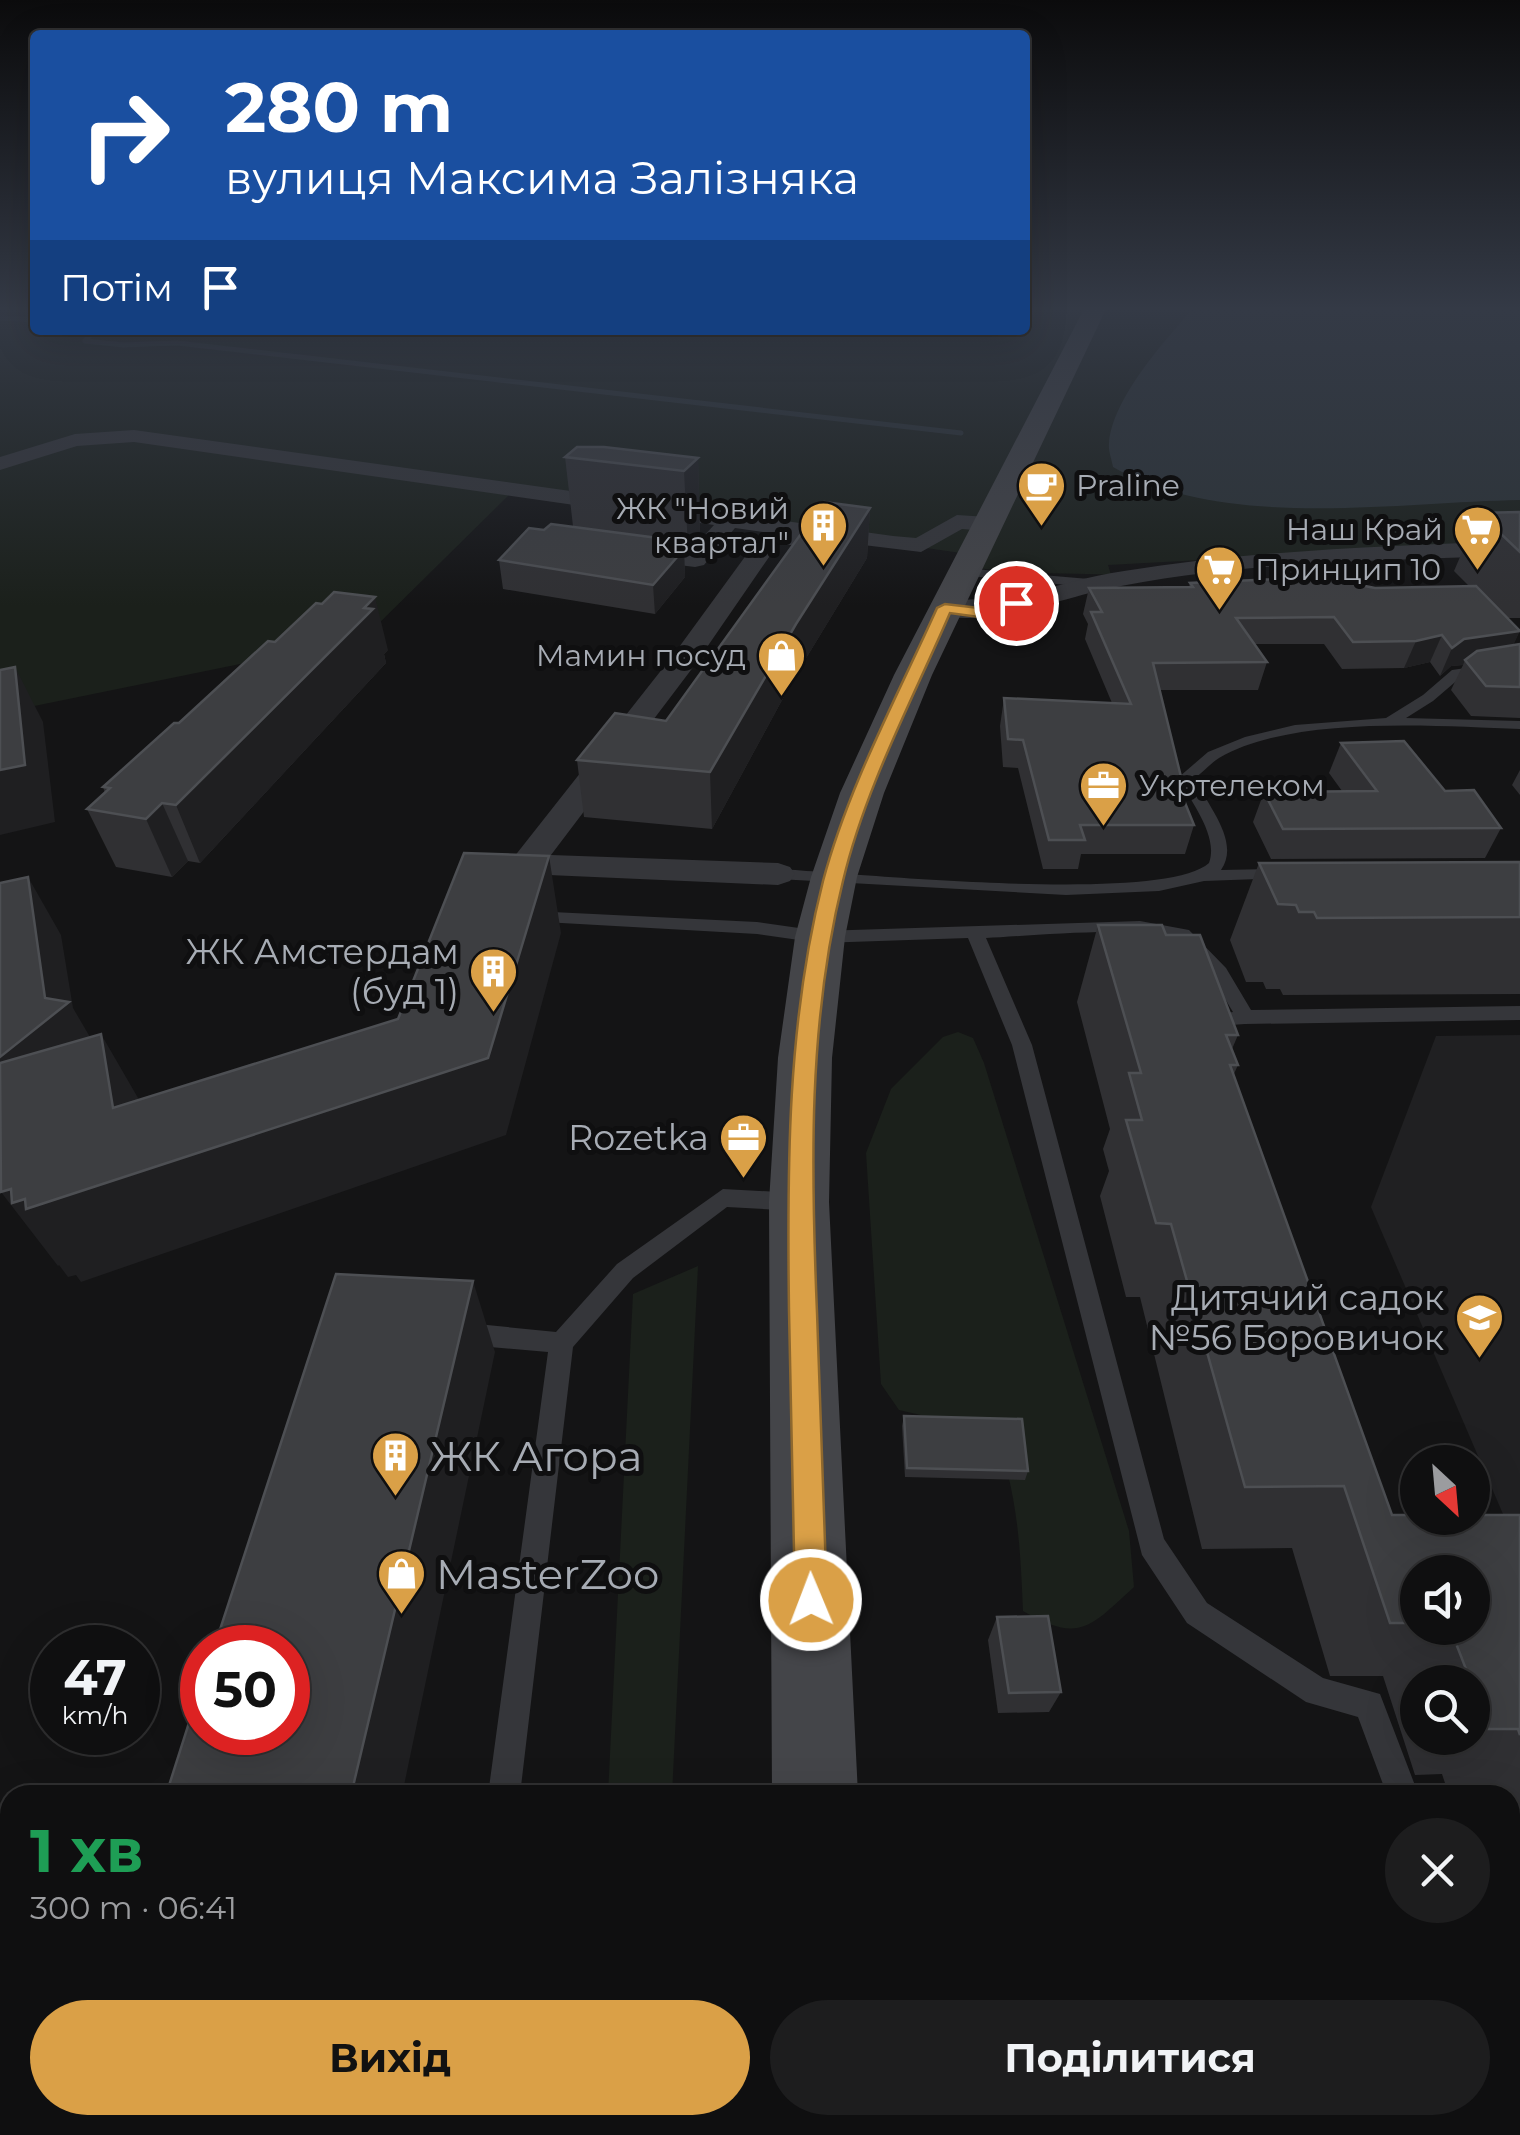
<!DOCTYPE html>
<html lang="uk">
<meta charset="utf-8">
<style>
body{margin:0;font-family:Montserrat,sans-serif;background:#1d1d1e;color:#f1f3f6;height:100vh;display:flex;flex-direction:column;font-size:38px;white-space:nowrap}
*{box-sizing:border-box;margin:0}
p{font-size:32px;color:#9b9c9f}
.icon{flex:none;width:55px;height:55px;fill:none;stroke:currentColor;stroke-width:2;stroke-linecap:round;stroke-linejoin:round}
.map{position:relative;flex:1;overflow:hidden}
.details{position:absolute;left:0px;top:1785px;width:1520px;height:350px;display:flex;flex-direction:column;background:#0f0f10;border-radius:30px 30px 0 0;box-shadow:0 10px 40px #0002,0 0 0 2px #2f2f30}
.details>*{flex:none}
.top-card{position:absolute;left:30px;top:30px;width:1000px;height:305px;border-radius:10px;box-shadow:0 10px 40px #0002,0 0 0 2px #2f2f30;background:#1a4fa0;color:#fff;overflow:hidden}
.needle{width:65px;rotate:154deg}
.tools{position:absolute;left:1400px;top:1445px;display:grid;gap:20px}
.tools a{display:grid;place-items:center;width:90px;height:90px;border-radius:50%;background:#0f0f10;box-shadow:0 10px 40px #0002,0 0 0 2px #2f2f30;font-size:50px}
.speed{position:absolute;left:30px;top:1625px;display:flex;gap:20px;font-size:50px;font-weight:700;text-align:center}
.speed>*{display:grid;place-content:center;width:130px;height:130px;border-radius:50%;background:#0f0f10;box-shadow:0 10px 40px #0002,0 0 0 2px #2f2f30;line-height:1}
.speed small{font-size:25px;font-weight:400}
.speed .limit{border:15px solid #d22;background:#fff;color:#111}
.pin{position:absolute;display:grid;place-items:center;width:85px;height:85px;color:#fff;margin:-42px;border:5px solid #fff;border-radius:50%;box-shadow:0 2px 10px #0007}
.me{position:absolute;width:110px;margin:-55px;rotate:359deg;stroke-linejoin:round;filter:drop-shadow(0 0 8px #0008)}
.turn{display:flex;align-items:center;gap:35px;height:210px;padding:0 30px;font-size:45px}
.turn .icon{width:130px;height:130px;stroke-width:2.5}
.turn b{display:block;font-size:70px;line-height:85px}
.then{display:flex;align-items:center;height:95px;padding:0 30px;background:#0003;gap:20px;font-size:38px}
.round{display:grid;place-items:center;flex:none;width:105px;height:105px;border-radius:52px;background:#1d1d1e}
.head{display:flex;align-items:center;justify-content:space-between;height:170px;padding:0 30px}
h1{font-size:60px;font-weight:700;line-height:75px;color:#1e9e55}
.action{display:flex;gap:20px;margin-top:auto;padding:20px 30px}
.action a{flex:1;height:115px;border-radius:60px;background:#daa047;color:#111;font-size:40px;font-weight:700;line-height:115px;text-align:center}
.action a+a{background:#1d1d1e;color:#f1f3f6}
.map>svg:first-child{display:block}
.built{fill:#202022}
.green{fill:#1b201b}
.water{fill:#2c3337}
.lines{fill:none;stroke-linecap:round;stroke-linejoin:round}
.stream{stroke:#2c3337;stroke-width:5}
.lane{fill:#35363a;fill-rule:evenodd}
.street{fill:#35363a;fill-rule:evenodd}
.secondary{fill:#444549;fill-rule:evenodd}
.wall{fill:#303033;fill-rule:evenodd}
.shaded-wall{fill:#1f1f21}
.building{fill:#3d3e41;stroke:#4d4f53;stroke-width:2.5}
.route{fill:#daa047;stroke:#8e682e;stroke-width:2.5}
.labels{text-anchor:middle;stroke-width:10;stroke-linejoin:round;paint-order:stroke}
.far-poi-label{font-size:30px;fill:#a7acb4;stroke:#0f0f10;text-anchor:start}
.poi-label{font-size:35px;fill:#a7acb4;stroke:#0f0f10;text-anchor:end}
.near-poi-label{font-size:42px;fill:#a7acb4;stroke:#0f0f10;text-anchor:start}
</style>
<div class="map">
<svg width="1520" height="2135" viewBox="0 0 1520 2135">
<rect width="100%" height="100%" fill="#141415"/>
<polygon class="built" points="1520,1035 1520,1514 1503,1514 1371,1207 1436,1036"/>
<g class="green">
<polygon points="0,307 35,307 35,330 1025,330 1025,307 1089,307 961,553 515,489 363,639 0,713"/>
<path d="M 1104,307 L 1520,307 L 1520,543 L 1108,565 L 1111,575 C 1066,572 1023,576 979,568 Z"/>
<path d="M 958,1032 L 973,1038 L 984,1063 L 1129,1531 L 1134,1587 C 1090,1627 1080,1644 1023,1611 C 1020,1539 1017,1486 990,1419 L 925,1416 L 899,1410 L 881,1384 L 866,1153 L 891,1089 L 943,1037 Z"/>
<polygon points="698,1266 672,1795 608,1795 633,1294"/>
<polygon points="442,2125 611,2125 603,2135 440,2135"/>
</g>
<path class="water" d="M 1194,307 L 1520,307 L 1520,500 C 1397,502 1223,531 1113,467 C 1112,460 1108,451 1109,443 C 1113,397 1165,341 1194,307 Z"/>
<g class="lines">
<g class="stream">
<polyline points="0,318 35,320"/>
<polyline points="95,330 85,341 123,345 177,343 961,433"/>
</g>
<g class="lane">
<polygon points="962,568 1089,579 1095,583 1089,587 958,575 958,569"/>
<path d="M 1520,660 L 1520,668 L 1461,677 L 1433,701 L 1406,718 L 1520,721 L 1520,729 C 1436,726 1293,715 1219,758 C 1211,763 1203,772 1195,778 C 1207,806 1241,841 1221,870 L 1278,869 L 1286,874 L 1284,878 L 1204,881 L 1159,891 L 1066,895 L 778,879 L 770,874 L 778,869 C 853,873 1162,905 1209,863 C 1219,835 1190,802 1179,777 L 1208,752 L 1245,737 L 1295,725 L 1386,718 L 1423,695 L 1452,670 Z"/>
<path d="M 532,911 L 757,922 L 820,931 L 1140,921 L 1189,930 L 1226,968 L 1251,1010 L 1520,1006 L 1520,1020 L 1245,1024 L 1202,1027 L 1199,1022 L 1202,1017 L 1233,1012 C 1221,992 1197,947 1175,939 C 1140,925 1028,936 986,938 L 1032,1045 L 1164,1539 L 1207,1603 L 1323,1678 L 1380,1694 L 1416,1788 L 1413,1795 L 1387,1795 L 1358,1717 L 1306,1702 L 1187,1623 L 1142,1555 L 1012,1045 L 968,938 L 820,943 L 757,934 L 526,921 L 523,917 L 526,913 Z"/>
<polygon points="723,1189 797,1193 805,1196 808,1202 805,1208 797,1211 727,1207 633,1278 573,1347 520,1795 488,1795 548,1352 467,1345 458,1342 455,1334 458,1326 467,1323 556,1332 617,1264"/>
</g>
<g class="street">
<polygon points="134,430 893,536 916,538 957,515 988,517 1000,524 988,531 962,529 921,552 814,539 802,546 778,544 694,666 551,855 778,863 790,867 795,874 790,881 778,885 526,874 514,871 509,864 514,857 674,654 763,532 735,528 704,565 695,567 630,559 618,552 630,545 689,552 714,525 134,442 77,446 0,470 0,457 75,434"/>
<path d="M 1520,541 L 1520,555 C 1385,561 1233,561 1102,590 C 1069,597 956,636 932,608 C 942,597 994,600 1013,597 C 1050,589 1086,576 1124,571 C 1255,550 1388,546 1520,541 Z"/>
</g>
<g class="secondary">
<polygon points="1085,307 1107,307 932,675 884,793 857,877 845,937 832,1058 829,1202 858,1795 772,1795 769,1202 778,1058 795,937 811,877 840,793 894,675"/>
<rect x="778" y="2125" width="100" height="10"/>
<polygon points="939,2125 1045,2125 1049,2135 943,2135"/>
</g>
</g>
<g class="wall">
<polygon points="565,457 698,458 700,534 688,548 674,546 674,548 684,549 685,577 655,614 503,589 499,560 544,530 573,526"/>
<polygon points="870,508 867,558 794,678 712,829 584,817 577,760 666,721"/>
<polygon points="1520,512 1520,618 1507,618 1520,630 1513,645 1520,644 1520,718 1471,716 1451,690 1463,665 1451,666 1440,676 1430,662 1404,668 1342,669 1324,644 1255,644 1267,662 1258,690 1159,690 1179,789 1194,825 1185,854 1081,854 1078,869 1043,869 1018,768 1003,767 1000,726 1004,698 1112,703 1085,639 1088,624 1083,614 1089,588 1189,587 1190,583 1365,586 1375,588 1469,586 1454,571 1479,513"/>
<polygon points="388,650 384,654 386,663 200,863 188,861 172,877 116,867 87,809 105,793 103,787 179,723"/>
<polygon points="1341,743 1445,791 1501,828 1485,858 1271,859 1253,822 1264,792 1342,791 1329,773"/>
<polygon points="1520,770 1520,795 1512,785"/>
<polygon points="1520,862 1520,994 1283,995 1280,989 1266,989 1263,982 1246,982 1230,940 1259,863"/>
<path d="M 1098,925 L 1166,935 L 1238,1035 L 1232,1049 L 1238,1065 L 1233,1076 L 1392,1515 L 1520,1515 L 1520,2005 L 1510,1976 L 1510,1795 L 1449,1795 L 1442,1774 L 1415,1775 L 1383,1676 L 1330,1676 L 1292,1548 L 1202,1549 L 1140,1297 L 1126,1297 L 1100,1196 L 1109,1171 L 1103,1149 L 1110,1129 L 1077,1002 ZM 1418,1572 L 1472,1628 L 1418,1628 ZM 1418,1682 L 1472,1682 L 1472,1738 L 1418,1738 Z"/>
<polygon points="904,1416 1028,1471 1025,1480 905,1477 902,1426"/>
<polygon points="997,1617 1061,1692 1049,1712 998,1713 988,1640"/>
</g>
<g class="shaded-wall">
<polygon points="698,458 700,534 688,548 684,471"/>
<polygon points="870,508 867,558 794,678 712,829 710,772 796,624"/>
<polygon points="673,540 674,560 684,549 685,577 655,614 653,585 667,547"/>
<polygon points="375,597 388,650 384,654 386,663 200,863 176,805"/>
<polygon points="1520,631 1507,658 1465,660 1463,665 1451,666 1440,676 1452,648 1464,639"/>
<polygon points="1442,635 1430,662 1404,668 1416,641"/>
<polygon points="15,667 43,722 55,822 0,835 0,770"/>
<polygon points="162,803 188,861 172,877 146,819"/>
<polygon points="549,856 561,933 506,1135 81,1282 76,1275 68,1277 59,1265 58,1266 1,1192 113,1108 101,1034 145,1110 488,1058"/>
<polygon points="28,877 61,935 73,1008 104,1061 0,1106 0,1037 45,998"/>
<polygon points="473,1281 495,1352 402,1795 351,1795"/>
<polygon points="273,2125 332,2125 330,2135 271,2135"/>
</g>
<g class="building">
<polygon points="577,447 604,447 698,458 684,471 565,457"/>
<polygon points="824,502 870,508 796,624 710,772 577,760 615,713 666,721"/>
<polygon points="1520,512 1520,552 1479,513"/>
<polygon points="551,524 673,540 667,547 684,549 653,585 499,560 529,528 544,530"/>
<polygon points="1342,576 1358,578 1365,586 1375,588 1476,586 1520,631 1464,639 1452,648 1442,635 1416,641 1353,642 1334,617 1236,618 1267,662 1153,663 1182,781 1177,783 1194,825 1080,825 1085,840 1049,840 1023,740 1008,739 1004,698 1131,704 1091,612 1102,612 1089,588 1193,587 1190,583"/>
<polygon points="334,592 375,597 364,608 373,609 176,805 162,803 146,819 87,809 110,788 103,787 174,723 179,723 268,641 275,642 316,603 322,604"/>
<polygon points="1520,644 1520,687 1486,686 1465,660 1477,651"/>
<polygon points="15,667 25,765 0,770 0,670"/>
<polygon points="1404,741 1445,791 1474,790 1501,828 1283,829 1264,792 1377,791 1341,743"/>
<polygon points="464,853 549,856 488,1058 26,1209 25,1199 12,1203 11,1189 1,1192 0,1063 101,1034 113,1108 398,1019"/>
<polygon points="1520,862 1520,917 1317,918 1314,912 1299,912 1296,905 1278,904 1259,863"/>
<polygon points="28,877 45,998 69,1002 0,1057 0,883"/>
<polygon points="1098,925 1162,925 1166,935 1200,935 1238,1035 1226,1035 1238,1065 1230,1065 1392,1515 1418,1515 1418,1518 1472,1518 1472,1515 1520,1515 1520,1735 1518,1729 1488,1729 1472,1687 1472,1682 1471,1682 1450,1628 1472,1628 1472,1572 1418,1572 1418,1623 1390,1623 1344,1486 1245,1487 1171,1224 1156,1223 1126,1120 1142,1120 1129,1073 1141,1073"/>
<polygon points="336,1274 473,1281 351,1795 166,1795 202,1682 202,1732 288,1732 288,1648 214,1648"/>
<polygon points="904,1416 1022,1419 1028,1471 907,1468"/>
<polygon points="1048,1616 1061,1692 1009,1693 997,1617"/>
<polygon points="31,2125 273,2125 271,2135 14,2135"/>
</g>
<linearGradient id="sky" x2="0" y2="1"><stop stop-color="#0b0b0c"/><stop offset="0.51" stop-color="#343a46"/><stop offset="1" stop-color="#343a46" stop-opacity="0"/></linearGradient>
<rect width="1520" height="606" fill="url(#sky)"/>
<path class="route" d="M 1016,598 L 1021,600 L 1021,606 L 979,617 L 950,613 C 912,701 865,788 843,881 C 808,1022 811,1168 817,1312 C 820,1408 824,1504 827,1600 L 822,1611 L 811,1616 L 800,1611 L 795,1600 C 793,1504 791,1408 789,1311 C 787,1167 787,1022 823,881 C 848,787 897,697 937,608 L 945,604 L 979,608 Z"/>
<defs>
<symbol id="cafe-pin" viewBox="-11 -11 22 30"><path d="M0 17L-7.5 6A9.5 9.5 0 1 1 7.5 6Z" fill="#daa047" stroke="#0f0f10"/><path d="M-5.5-4.5H6V0H3Q3 3.5 0 3.5H-2.5Q-5.5 3.5-5.5 0ZM3-3.2v2h1.7v-2ZM-6 4.5H4V6H-6Z" fill="#fff"/></symbol>
<symbol id="building-pin" viewBox="-11 -11 22 30"><path d="M0 17L-7.5 6A9.5 9.5 0 1 1 7.5 6Z" fill="#daa047" stroke="#0f0f10"/><path d="M-4-6H4V6H1V3H-1V6H-4ZM-2.5-4.3h1.7v1.8h-1.7ZM.8-4.3h1.7v1.8H.8ZM-2.5-1h1.7V.8h-1.7ZM.8-1h1.7V.8H.8Z" fill="#fff"/></symbol>
<symbol id="supermarket-pin" viewBox="-11 -11 22 30"><path d="M0 17L-7.5 6A9.5 9.5 0 1 1 7.5 6Z" fill="#daa047" stroke="#0f0f10"/><path d="M-6-5.5h2.5l.6 2H6L4.5 2H-2.5L-4.4-4H-6ZM-1.5 3.2a1.3 1.3 0 1 0 .1 0ZM3 3.2a1.3 1.3 0 1 0 .1 0Z" fill="#fff"/></symbol>
<symbol id="shop-pin" viewBox="-11 -11 22 30"><path d="M0 17L-7.5 6A9.5 9.5 0 1 1 7.5 6Z" fill="#daa047" stroke="#0f0f10"/><path d="M-5-2.5h2.3a2.7 3.5 0 0 1 5.4 0H5L5.5 6h-11ZM-1.5-2.5h3a1.5 2.3 0 0 0-3 0Z" fill="#fff"/></symbol>
<symbol id="office-pin" viewBox="-11 -11 22 30"><path d="M0 17L-7.5 6A9.5 9.5 0 1 1 7.5 6Z" fill="#daa047" stroke="#0f0f10"/><path d="M-6-3h4V-5.5h4V-3h4V5H-6ZM-1-4.5V-3h2v-1.5ZM-6 0V1H6V0Z" fill="#fff"/></symbol>
<symbol id="school-pin" viewBox="-11 -11 22 30"><path d="M0 17L-7.5 6A9.5 9.5 0 1 1 7.5 6Z" fill="#daa047" stroke="#0f0f10"/><path d="M0-5L7-2L0 1L-7-2ZM-4 1L0 2.5L4 1V4Q0 6-4 4Z" fill="#fff"/></symbol>
</defs>
<g fill-rule="evenodd">
<use href="#cafe-pin" x="1014" y="458" width="55" height="75"/>
<use href="#building-pin" x="796" y="498" width="55" height="75"/>
<use href="#supermarket-pin" x="1450" y="502" width="55" height="75"/>
<use href="#supermarket-pin" x="1192" y="542" width="55" height="75"/>
<use href="#shop-pin" x="754" y="628" width="55" height="75"/>
<use href="#office-pin" x="1076" y="758" width="55" height="75"/>
<use href="#building-pin" x="466" y="944" width="55" height="75"/>
<use href="#office-pin" x="716" y="1110" width="55" height="75"/>
<use href="#school-pin" x="1452" y="1290" width="55" height="75"/>
<use href="#building-pin" x="368" y="1428" width="55" height="75"/>
<use href="#shop-pin" x="374" y="1546" width="55" height="75"/>
</g>
<g class="labels">
<g class="far-poi-label">
<text x="1076" y="496">Praline</text>
<text x="789" y="519" text-anchor="end">ЖК "Новий<tspan x="789" dy="34">квартал"</tspan></text>
<text x="1443" y="540" text-anchor="end">Наш Край</text>
<text x="1255" y="580">Принцип 10</text>
<text x="746" y="666" text-anchor="end">Мамин посуд</text>
<text x="1139" y="796">Укртелеком</text>
</g>
<g class="poi-label">
<text x="459" y="964">ЖК Амстердам<tspan x="459" dy="40">(буд 1)</tspan></text>
<text x="709" y="1150">Rozetka</text>
<text x="1444" y="1310">Дитячий садок<tspan x="1444" dy="40">№56 Боровичок</tspan></text>
</g>
<g class="near-poi-label">
<text x="430" y="1471">ЖК Агора</text>
<text x="436" y="1589">MasterZoo</text>
</g>
</g>
</svg>
<div class="tools">
<a><svg class="needle" viewBox="-14 -14 28 28"><path d="M0-13l5 13h-10z" fill="#e53935"/><path d="M0 13l5-13h-10z" fill="#9b9c9f"/></svg></a>
<a><svg class="icon" aria-label="sound" viewBox="0 0 24 24"><path d="M4 9h4l5-4v14l-5-4H4zM17 9q2 3 0 6"/></svg></a>
<a><svg class="icon" aria-label="search" viewBox="0 0 24 24"><circle cx="10" cy="10" r="6"/><path d="M15 15l6 6"/></svg></a>
</div>
<div class="speed"><div>47<small>km/h</small></div><div class="limit">50</div></div>
<div class="pin" style="left:1016px;top:603px;background:#d93025"><svg class="icon" aria-label="arrive" viewBox="0 0 24 24"><path d="M6 21V4h12l-3 4 3 4H6"/></svg></div>
<svg class="me" style="left:811px;top:1600px" viewBox="-20 -20 40 40"><circle r="17" fill="#daa047" stroke="#fff" stroke-width="3"/><path d="M0-11L8 9 0 5-8 9z" fill="#fff"/></svg>
<div class="top-card">
<div class="turn"><svg class="icon" aria-label="right" viewBox="0 0 24 24"><path d="M7 20v-9h11M14 6l5 5-5 5"/></svg><div><b>280 m</b>вулиця Максима Залізняка</div></div>
<div class="then">Потім<svg class="icon" aria-label="arrive" viewBox="0 0 24 24"><path d="M6 21V4h12l-3 4 3 4H6"/></svg></div>
</div>
<section class="details">
<div class="head"><div><h1>1 хв</h1><p>300 m · 06:41</p></div><a class="round"><svg class="icon" aria-label="close" viewBox="0 0 24 24"><path d="M6 6l12 12M18 6L6 18"/></svg></a></div>
<div class="action"><a>Вихід</a><a>Поділитися</a></div>
</section>
</div>
